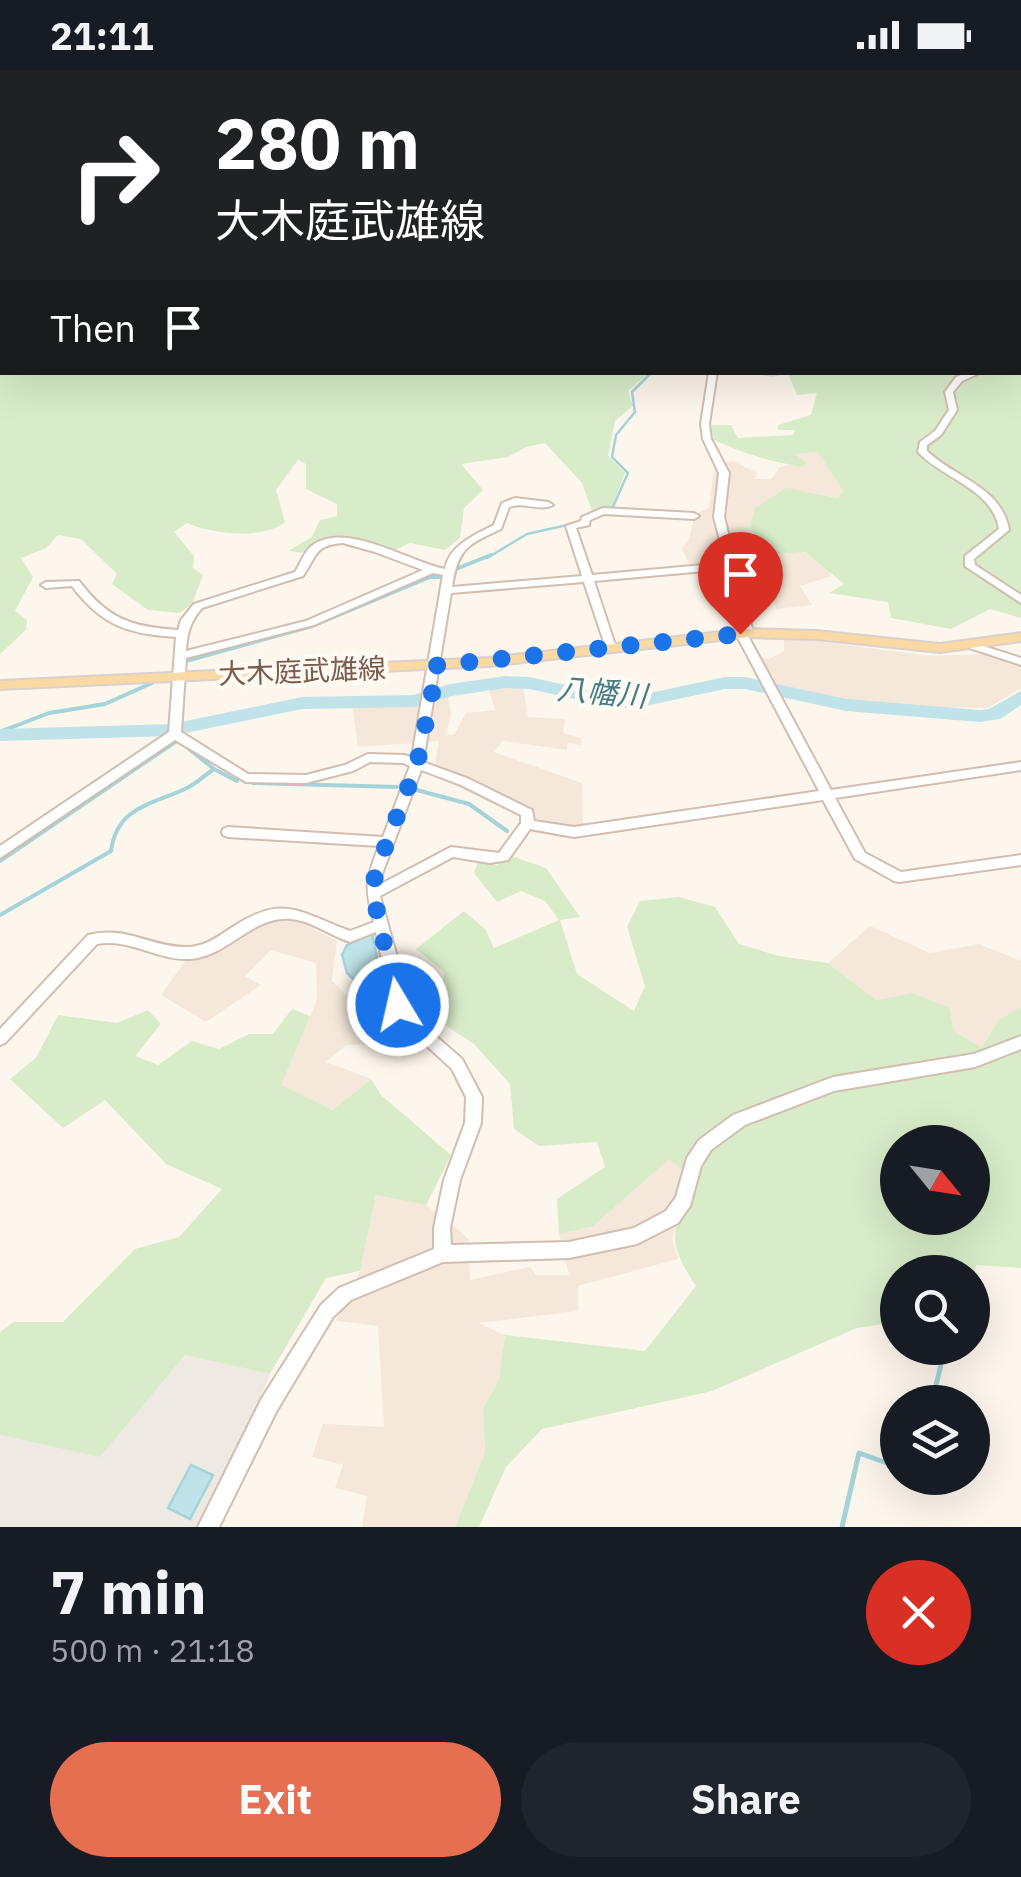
<!DOCTYPE html>
<meta charset="utf-8">
<style>
body{margin:0;font-family:"IBM Plex Sans","Noto Sans JP",sans-serif;background:#20242c;color:#f1f3f6;height:100vh;display:flex;flex-direction:column;font-size:38px;white-space:nowrap}
*{box-sizing:border-box;margin:0}
p{font-size:32px;color:#9ea1a6}
.icon{flex:none;width:55px;height:55px;fill:none;stroke:currentColor;stroke-width:2;stroke-linecap:round;stroke-linejoin:round}
.map{position:relative;height:1457px;overflow:hidden}
.details{display:flex;flex-direction:column;background:#171b24;flex:1}
.details>*{flex:none}
.guide{position:absolute;left:0px;top:0px;width:1022px;height:305px;box-shadow:0 10px 40px #0002;background:#202124;color:#fff;overflow:hidden}
.needle{width:65px;rotate:120deg}
.tools{position:absolute;left:880px;top:1055px;display:grid;gap:20px}
.tools a{display:grid;place-items:center;width:110px;height:110px;border-radius:50%;background:#171b24;box-shadow:0 10px 40px #0002;font-size:50px}
.pin{position:absolute;display:grid;place-items:center;width:85px;height:85px;color:#fff;margin:-102px -42px;border-radius:50% 50% 50% 0;rotate:-45deg;box-shadow:0 0 10px #0007}
.pin .icon{rotate:45deg}
.me{position:absolute;width:110px;margin:-55px;rotate:351deg;stroke-linejoin:round;filter:drop-shadow(0 0 8px #0008)}
.turn{display:flex;align-items:center;gap:35px;height:210px;padding:0 50px;font-size:45px}
.turn .icon{width:130px;height:130px;stroke-width:2.5}
.turn b{display:block;font-size:70px;line-height:85px}
.then{display:flex;align-items:center;height:95px;padding:0 50px;background:#0003;gap:20px;font-size:38px}
.round{display:grid;place-items:center;flex:none;width:105px;height:105px;border-radius:52px;background:#20242c}
.overview{display:flex;align-items:center;justify-content:space-between;height:170px;padding:0 50px}
h1{font-size:60px;font-weight:800;line-height:75px}
.button{display:flex;gap:20px;margin-top:auto;padding:20px 50px}
.button a{flex:1;height:115px;border-radius:60px;background:#e76f51;color:#fff;font-size:40px;font-weight:800;line-height:115px;text-align:center}
.button a+a{background:#20242c;color:#f1f3f6}
.status{display:flex;justify-content:space-between;align-items:center;height:70px;padding:0 50px;background:#171b24;direction:ltr}
.status svg{height:28px;fill:currentColor}
.map>svg:first-child{display:block}
.residential{fill:#f5e8da}
.industrial{fill:#efe9e4}
.green{fill:#d8ecc9;fill-rule:evenodd}
.water{fill:#bfe3e8;stroke:#a5d3da;stroke-width:2.5}
.lines{fill:none;stroke-linecap:round;stroke-linejoin:round}
.stream-far2{stroke:#a5d3da;stroke-width:2.5}
.stream-far1{stroke:#a5d3da;stroke-width:4}
.stream{stroke:#a5d3da;stroke-width:5}
.river{fill:#bfe3e8;fill-rule:evenodd}
.minor-casing{stroke:#d1beb0;stroke-width:4}
.major-casing{stroke:#dad1cd;stroke-width:4}
.minor{fill:#fff;fill-rule:evenodd}
.major{fill:#fbd9a5;fill-rule:evenodd}
.route{stroke:#1a73e8;stroke-width:18;stroke-dasharray:0 32.4}
.labels{text-anchor:middle;stroke-width:9;stroke-linejoin:round;paint-order:stroke}
.street-label{font-size:28px;fill:#7a5c4d;stroke:#fffaf3}
.water-label{font-size:30px;font-style:italic;fill:#437c86;stroke:#fffaf3}
</style>
<div class="status"><b>21:11</b><svg viewBox="0 0 49 12"><path d="M0 12V9h3v3zM5 12V6h3v6zM10 12V3h3v9zM15 12V0h3v12zM26 1h20v11H26zM47 4h2v5h-2z"/></svg></div>
<div class="map">
<svg width="1021" height="1457" viewBox="0 0 1021 1457">
<rect width="100%" height="100%" fill="#fdf6ec"/>
<g class="residential">
<polygon points="818,381 843,421 839,428 786,418 750,457 766,485 804,482 825,496 831,506 800,516 812,535 777,539 747,494 766,490 765,485 735,490 737,498 692,502 682,478 690,467 694,445 709,438 715,393 733,391 757,403 755,409 771,409 780,397 790,395 793,384"/>
<polygon points="784,567 931,586 984,584 1021,596 1021,618 988,638 877,636 774,614 759,587 769,589 784,581"/>
<polygon points="523,616 528,647 565,649 563,663 581,668 581,675 568,673 567,680 502,671 494,682 582,713 583,756 571,769 532,762 524,748 433,705 439,671 358,677 352,635 429,631 448,625 451,644 446,664 454,665 466,643 495,640 488,617"/>
<polygon points="274,848 296,850 337,871 332,911 360,938 371,974 346,975 326,992 371,1009 333,1040 280,1015 317,930 316,893 271,880 245,906 261,915 206,952 161,925 185,891 206,885 241,858"/>
<polygon points="870,856 930,883 979,874 1021,891 1021,937 998,950 982,979 954,961 912,923 876,930 828,893"/>
<polygon points="669,1088 695,1110 672,1168 678,1189 578,1216 578,1241 478,1253 505,1265 499,1310 483,1338 485,1382 455,1457 362,1457 367,1426 335,1418 343,1395 312,1387 323,1354 384,1357 378,1256 336,1251 360,1201 376,1125 426,1135 458,1159 469,1170 470,1210 530,1197 536,1205 569,1205 559,1164 593,1155"/>
</g>
<polygon class="industrial" points="185,1285 270,1304 251,1351 198,1457 0,1457 0,1365 100,1386"/>
<g class="green">
<path d="M 0,0 L 1021,0 L 1021,548 L 990,539 L 951,559 L 891,548 L 888,532 L 829,523 L 844,514 L 805,482 L 766,485 L 750,457 L 754,439 L 786,418 L 838,428 L 843,421 L 818,382 L 795,384 L 806,393 L 803,397 C 772,392 744,384 714,370 L 711,355 L 731,355 L 738,368 L 793,365 L 795,360 L 778,360 L 778,355 L 811,345 L 817,323 L 797,325 L 788,303 L 773,307 L 752,303 L 1020,302 L 1020,2 L 2,2 L 2,302 L 649,303 L 628,321 L 633,336 L 615,351 L 608,386 L 625,403 L 612,436 L 592,441 L 582,413 L 545,373 L 526,377 L 508,387 L 461,394 L 483,420 L 464,438 L 460,468 L 445,480 L 410,473 L 391,482 C 356,466 339,461 305,483 L 288,481 L 312,467 L 320,450 L 337,446 L 337,434 L 306,419 L 306,394 L 298,390 L 276,420 L 285,452 C 263,470 212,464 187,453 L 174,462 L 194,486 L 193,498 L 203,505 L 192,534 L 179,543 L 148,540 L 112,514 L 117,504 L 81,469 L 58,465 L 46,478 L 21,488 L 33,507 L 15,541 L 27,550 L 26,560 L 0,584 Z"/>
<path d="M 514,787 L 546,798 L 580,847 L 560,850 L 577,904 L 634,941 L 645,916 L 627,857 L 640,831 L 679,827 L 715,837 L 739,874 L 779,886 L 828,893 L 876,930 L 912,923 L 949,938 L 954,961 L 982,978 L 998,950 L 1021,937 L 1021,1198 L 976,1195 L 973,1229 L 972,1202 L 898,1202 L 897,1252 L 857,1258 L 712,1321 L 542,1359 L 506,1397 L 479,1457 L 455,1457 L 485,1382 L 483,1338 L 499,1310 L 505,1265 L 645,1281 L 696,1216 C 663,1166 674,1163 695,1110 L 669,1089 L 593,1156 L 559,1164 L 557,1129 L 605,1097 L 597,1072 L 539,1076 L 514,1059 L 510,1014 L 474,974 L 440,952 L 444,902 L 416,879 L 464,841 L 486,860 L 494,878 L 559,850 L 545,831 L 521,821 L 497,832 L 474,803 L 478,791 L 496,795 ZM 898,1072 L 972,1072 L 972,1148 L 898,1148 Z"/>
<polygon points="292,939 310,946 281,1015 333,1040 371,1009 381,1025 451,1085 426,1135 376,1125 360,1201 326,1208 270,1304 185,1285 100,1387 0,1365 0,1262 14,1252 63,1252 135,1179 179,1167 222,1119 166,1094 105,1030 63,1058 10,1009 36,988 58,945 117,953 148,940 161,954 135,986 158,995 192,971 219,979 249,964 273,964"/>
</g>
<g class="water">
<polygon points="372,863 383,916 368,923 347,903 342,885 347,875"/>
<polygon points="191,1395 213,1405 190,1449 168,1438"/>
</g>
<g class="lines">
<g class="stream-far2">
<polyline points="612,439 628,403 612,387 616,365 635,342 632,322 652,302"/>
<polyline points="487,488 527,464 576,453"/>
</g>
<g class="stream-far1">
<polyline points="456,499 491,485"/>
<polyline points="186,591 312,556 430,507 440,507"/>
<polyline points="0,662 49,643 105,634 152,613"/>
<polyline points="253,713 397,717"/>
<polyline points="413,719 469,734 507,761"/>
<polyline points="0,791 178,670 214,699 237,711"/>
<path d="M 0,845 L 111,781 C 117,736 152,735 187,718 C 197,713 205,705 214,699"/>
</g>
<g class="stream">
<polyline points="932,1332 945,1278"/>
<polyline points="842,1457 859,1383 898,1397"/>
</g>
<polygon class="river" points="505,606 529,607 612,625 636,626 725,607 745,607 846,629 980,640 989,639 1021,621 1021,635 1000,649 980,652 846,641 745,619 725,619 636,638 612,637 529,619 505,618 452,626 414,637 302,639 171,666 0,671 0,659 171,654 302,627 413,625 450,614"/>
<defs>
<g id="minor">
<polygon points="405,0 411,0 408,2 404,2"/>
<polygon points="1011,0 1021,0 1021,4 1012,1"/>
<rect x="1020" y="259" width="1" height="4"/>
<path d="M 709,302 L 717,302 L 709,354 L 711,369 L 729,403 L 724,447 L 753,563 L 748,566 L 831,720 L 1021,692 L 1021,700 L 835,728 L 865,783 L 901,802 L 1021,785 L 1021,795 L 899,812 L 894,811 L 855,789 L 823,730 L 574,767 L 530,759 L 508,790 L 490,793 L 453,787 L 380,826 L 397,887 L 405,933 L 414,947 L 462,989 L 482,1027 L 481,1053 L 460,1110 L 450,1158 L 451,1175 L 569,1172 L 634,1158 L 666,1141 L 676,1127 L 687,1088 L 699,1070 L 733,1045 L 833,1007 L 974,984 L 1021,966 L 1021,979 L 975,997 L 834,1021 L 745,1055 L 711,1080 L 701,1096 L 690,1136 L 678,1153 L 637,1174 L 569,1188 L 443,1192 L 351,1230 L 333,1247 L 276,1342 L 219,1457 L 198,1457 L 262,1328 L 321,1235 L 339,1218 L 434,1179 L 434,1158 L 444,1110 L 465,1053 L 466,1027 L 452,999 L 404,955 L 393,939 L 376,862 L 350,872 C 331,866 312,851 291,849 C 251,846 229,886 190,889 C 158,891 130,868 97,874 L 5,973 L 0,975 L 0,959 L 88,865 C 126,855 150,877 186,877 C 203,877 215,869 228,860 C 283,823 296,841 350,861 L 374,852 C 364,817 366,809 379,776 L 228,767 L 223,765 L 222,762 L 223,759 L 228,757 L 383,767 L 410,696 L 403,693 L 370,692 L 353,701 L 306,713 L 246,712 L 175,670 L 0,788 L 0,776 L 169,662 L 176,567 C 129,564 102,556 72,516 L 46,518 L 41,515 L 46,512 L 79,511 C 108,549 131,557 178,560 L 181,550 L 194,534 L 295,502 C 301,493 304,481 313,475 C 347,451 409,492 445,499 C 449,476 474,465 494,455 L 502,433 L 515,428 L 548,432 L 553,435 C 540,442 523,431 509,437 L 501,459 C 467,475 458,478 452,517 L 582,506 L 566,456 L 581,451 L 582,447 L 603,438 L 694,443 L 699,446 L 694,449 L 604,444 L 590,450 L 589,455 L 576,458 L 592,505 L 726,493 L 714,447 L 719,403 L 703,369 L 701,354 ZM 343,473 L 375,482 L 423,500 L 306,551 L 186,581 C 187,563 190,552 202,538 L 303,506 C 317,486 314,475 343,473 ZM 727,499 L 742,561 L 736,564 L 819,721 L 574,757 L 534,751 L 532,740 L 469,709 L 423,692 L 451,523 L 584,512 L 606,578 L 611,581 L 616,578 L 594,511 ZM 433,503 L 443,505 L 412,687 L 404,685 L 368,684 L 345,695 L 306,705 L 248,704 L 181,662 L 186,588 L 314,555 ZM 421,700 L 461,715 L 521,745 L 521,753 L 499,783 L 451,777 L 381,814 L 382,804 Z"/>
<path d="M 969,302 L 982,302 L 962,311 L 953,322 L 957,340 L 941,365 L 927,375 L 927,381 C 955,408 1002,417 1009,460 L 974,489 L 975,495 L 1021,525 L 1021,533 L 965,496 L 965,486 L 999,459 C 993,419 943,409 918,382 L 920,372 L 935,361 L 949,340 L 945,322 L 956,307 Z"/>
<polygon points="974,573 1021,588 1021,595 970,578 969,576 970,574"/>
</g>
<polygon id="major" points="748,559 816,561 940,574 1021,563 1021,571 940,582 816,569 748,567 488,596 0,619 0,611 488,588"/>
</defs>
<use href="#minor" class="minor-casing"/>
<use href="#major" class="major-casing"/>
<use href="#minor" class="minor"/>
<use href="#major" class="major"/>
</g>
<g class="lines">
<polyline class="route" points="398,935 373,824 375,804 417,694 432,624 432,596 740,564"/>
</g>
<g class="labels">
<g class="street-label">
<text transform="translate(302 601) rotate(-2)" y="10">大木庭武雄線</text>
</g>
<g class="water-label">
<text transform="translate(602 623) rotate(5)" y="10">八幡川</text>
</g>
</g>
</svg>
<div class="tools">
<a><svg class="needle" viewBox="-14 -14 28 28"><path d="M0-13l5 13h-10z" fill="#e53935"/><path d="M0 13l5-13h-10z" fill="#9ea1a6"/></svg></a>
<a><svg class="icon" aria-label="search" viewBox="0 0 24 24"><circle cx="10" cy="10" r="6"/><path d="M15 15l6 6"/></svg></a>
<a><svg class="icon" aria-label="layers" viewBox="0 0 24 24"><path d="M12 4l9 5-9 5-9-5zM3 14l9 5 9-5"/></svg></a>
</div>
<div class="pin" style="left:740px;top:564px;background:#d93025"><svg class="icon" aria-label="arrive" viewBox="0 0 24 24"><path d="M6 21V4h12l-3 4 3 4H6"/></svg></div>
<svg class="me" style="left:398px;top:935px" viewBox="-20 -20 40 40"><circle r="17" fill="#1a73e8" stroke="#fff" stroke-width="3"/><path d="M0-11L8 9 0 5-8 9z" fill="#fff"/></svg>
<div class="guide">
<div class="turn"><svg class="icon" aria-label="right" viewBox="0 0 24 24"><path d="M7 20v-9h11M14 6l5 5-5 5"/></svg><div><b>280 m</b>大木庭武雄線</div></div>
<div class="then">Then<svg class="icon" aria-label="arrive" viewBox="0 0 24 24"><path d="M6 21V4h12l-3 4 3 4H6"/></svg></div>
</div>
</div>
<section class="details">
<div class="overview"><div><h1>7 min</h1><p>500 m · 21:18</p></div><a class="round" style="background:#d93025;color:#fff"><svg class="icon" aria-label="close" viewBox="0 0 24 24"><path d="M6 6l12 12M18 6L6 18"/></svg></a></div>
<div class="button"><a>Exit</a><a>Share</a></div>
</section>
